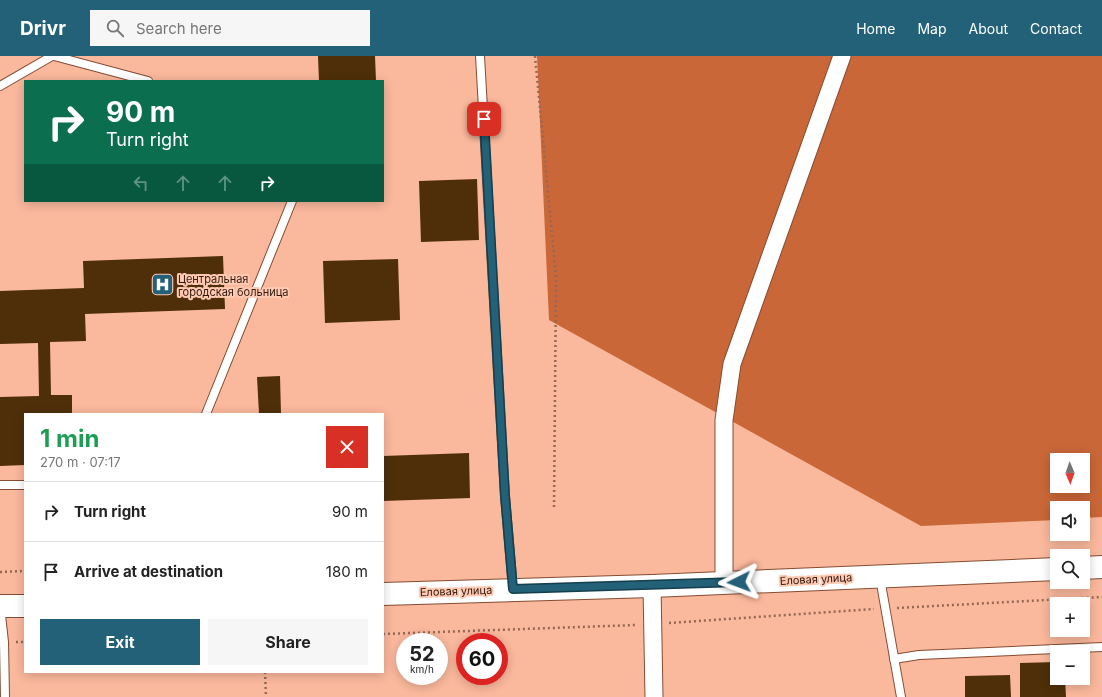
<!DOCTYPE html>
<meta charset="utf-8">
<style>
body{margin:0;font-family:Inter,sans-serif;background:#f6f6f6;color:#222;height:100vh;display:flex;flex-direction:column;font-size:15px;white-space:nowrap}
*{box-sizing:border-box;margin:0}
p{font-size:13px;color:#767676}
.icon{flex:none;width:22px;height:22px;fill:none;stroke:currentColor;stroke-width:2;stroke-linecap:round;stroke-linejoin:round}
.map{position:relative;flex:1;overflow:hidden}
.drawer{position:absolute;left:24px;top:357px;width:360px;height:260px;display:flex;flex-direction:column;background:#fff;border-radius:0px;box-shadow:0 2px 10px #0003}
.drawer>*{flex:none}
.top-card{position:absolute;left:24px;top:24px;width:360px;height:122px;border-radius:0px;box-shadow:0 2px 10px #0003;background:#0b6e4f;color:#fff;overflow:hidden}
.needle{width:26px;rotate:178deg}
.buttons{position:absolute;left:1050px;top:397px;display:grid;gap:8px}
.buttons a{display:grid;place-items:center;width:40px;height:40px;border-radius:0px;background:#fff;box-shadow:0 2px 10px #0003;font-size:20px}
.speed{position:absolute;left:396px;top:577px;display:flex;gap:8px;font-size:20px;font-weight:700;text-align:center}
.speed>*{display:grid;place-content:center;width:52px;height:52px;border-radius:50%;background:#fff;box-shadow:0 2px 10px #0003;line-height:1}
.speed small{font-size:10px;font-weight:400}
.speed .limit{border:6px solid #d22;background:#fff;color:#111}
.pin{position:absolute;display:grid;place-items:center;width:34px;height:34px;color:#fff;margin:-17px;border-radius:8px;box-shadow:0 2px 6px #0006}
.me{position:absolute;width:44px;margin:-22px;rotate:267deg;stroke-linejoin:round;filter:drop-shadow(0 0 3px #0008)}
.turn{display:flex;align-items:center;gap:14px;height:84px;padding:0 16px;font-size:18px}
.turn .icon{width:52px;height:52px;stroke-width:2.5}
.turn b{display:block;font-size:28px;line-height:34px}
.lanes{display:flex;align-items:center;height:38px;padding:0 16px;background:#0003;justify-content:center;gap:20px;direction:ltr}
.lanes .off{opacity:.35}
.round{display:grid;place-items:center;flex:none;width:42px;height:42px;border-radius:0px;background:#f6f6f6}
.head{display:flex;align-items:center;justify-content:space-between;height:68px;padding:0 16px}
h1{font-size:24px;font-weight:700;line-height:30px;color:#1e9e55}
.cta{display:flex;gap:8px;margin-top:auto;padding:8px 16px}
.cta a{flex:1;height:46px;border-radius:0px;background:#226177;color:#fff;font-size:16px;font-weight:700;line-height:46px;text-align:center}
.cta a+a{background:#f6f6f6;color:#222}
ul{padding:0;list-style:none}
li{display:flex;align-items:center;gap:12px;height:60px;padding:0 16px;border-top:1px solid #e0e0e0}
li div{flex:1}
li b{display:block;font-size:15px}
li em{font-style:normal}
header{display:flex;align-items:center;gap:24px;box-sizing:border-box;height:56px;padding:0 20px;background:#226177;color:#fff}
header strong{font-size:19px}
nav{display:flex;gap:22px;margin-inline-start:auto;font-size:14px}
.search{width:280px;height:36px;background:#f6f6f6;display:flex;align-items:center;gap:10px;box-sizing:border-box;padding:0 14px;border-radius:0px;color:#767676;font-size:15px}
.map>svg:first-child{display:block}
.forest{fill:#ca6738;fill-rule:evenodd}
.building{fill:#4f2f09}
.lines{fill:none;stroke-linecap:round;stroke-linejoin:round}
.lane-casing{stroke:#854c32;stroke-width:10}
.street-casing{stroke:#854c32;stroke-width:19}
.primary-casing{stroke:#854c32;stroke-width:24}
.path{stroke:#956855;stroke-width:2.5;stroke-dasharray:2 3;stroke-linecap:butt}
.lane{stroke:#fff;stroke-width:8}
.street{stroke:#fff;stroke-width:17}
.primary{stroke:#fff;stroke-width:22}
.route-casing{stroke:#163f4d;stroke-width:10}
.route{stroke:#226177;stroke-width:7}
.labels{text-anchor:middle;stroke-width:4;stroke-linejoin:round;paint-order:stroke}
.poi-label{font-size:11px;fill:#321a0f;stroke:#ffc9b2;text-anchor:start}
.street-label{font-size:11px;fill:#321a0f;stroke:#ffc9b2}
</style>
<header>
<strong>Drivr</strong>
<div class="search"><svg class="icon" aria-label="search" viewBox="0 0 24 24"><circle cx="10" cy="10" r="6"/><path d="M15 15l6 6"/></svg>Search here</div>
<nav><a>Home</a><a>Map</a><a>About</a><a>Contact</a></nav>
</header>
<div class="map">
<svg width="1102" height="641" viewBox="0 0 1102 641">
<rect width="100%" height="100%" fill="#fab89c"/>
<path class="forest" d="M 537,0 L 1102,0 L 1102,461 L 1083,462 L 1083,452 L 1057,452 L 1057,464 L 921,470 L 549,264 ZM 1057,404 L 1083,404 L 1083,430 L 1057,430 Z"/>
<g class="building">
<polygon points="318,0 375,0 376,25 319,25"/>
<polygon points="477,123 479,184 421,186 419,125"/>
<polygon points="223,200 225,253 85,258 86,285 50,286 51,339 72,339 72,358 25,358 25,409 0,410 0,341 39,340 38,287 0,288 0,235 84,232 83,205"/>
<polygon points="398,203 400,264 325,267 323,205"/>
<polygon points="280,320 281,358 259,358 257,321"/>
<polygon points="469,397 470,442 383,445 383,400"/>
<polygon points="1057,606 1057,622 1065,622 1066,641 1020,641 1020,607"/>
<polygon points="1010,619 1011,641 965,641 965,620"/>
</g>
<g class="lines">
<defs>
<g id="lane">
<polyline points="54,0 148,25"/>
<polyline points="480,0 505,440 513,533"/>
<polyline points="0,30 52,0"/>
<polyline points="206,358 292,145"/>
<polyline points="0,429 25,429"/>
<polyline points="880,522 901,641"/>
<polyline points="0,550 4,586 5,641"/>
<polyline points="894,603 919,599 1102,591"/>
</g>
<g id="street">
<polyline points="724,527 724,364 732,308 842,0"/>
<polyline points="652,530 654,641"/>
</g>
<g id="primary">
<polyline points="1083,512 1102,511"/>
<polyline points="383,538 652,530 1057,513"/>
<polyline points="0,550 25,550"/>
</g>
</defs>
<use href="#lane" class="lane-casing"/>
<use href="#street" class="street-casing"/>
<use href="#primary" class="primary-casing"/>
<g class="path">
<polyline points="535,0 556,220 554,452"/>
<polyline points="0,516 25,515"/>
<polyline points="897,552 1102,541"/>
<polyline points="669,567 874,553"/>
<polyline points="383,578 636,569"/>
<polyline points="16,586 25,586"/>
<polyline points="265,616 266,641"/>
</g>
<use href="#lane" class="lane"/>
<use href="#street" class="street"/>
<use href="#primary" class="primary"/>
</g>
<g class="lines">
<defs>
<polyline id="route" points="484,63 505,440 513,533 739,526"/>
</defs>
<use href="#route" class="route-casing"/>
<use href="#route" class="route"/>
</g>
<defs>
<symbol id="hospital-square" viewBox="-11 -11 22 22"><rect x="-9" y="-9" width="18" height="18" rx="4" fill="#226177" stroke="#ffc9b2"/><path d="M-5-5h3v3.5h4V-5h3V5h-3V1.5h-4V5h-3Z" fill="#fff"/></symbol>
</defs>
<g fill-rule="evenodd">
<use href="#hospital-square" x="150" y="216" width="25" height="25"/>
</g>
<g class="labels">
<g class="poi-label">
<text x="178" y="227">Центральная<tspan x="178" dy="13">городская больница</tspan></text>
</g>
<g class="street-label">
<text transform="translate(816 523) rotate(-3)" y="4">Еловая улица</text>
<text transform="translate(456 535) rotate(-2)" y="4">Еловая улица</text>
</g>
</g>
</svg>
<div class="buttons">
<a><svg class="needle" viewBox="-14 -14 28 28"><path d="M0-13l5 13h-10z" fill="#e53935"/><path d="M0 13l5-13h-10z" fill="#767676"/></svg></a>
<a><svg class="icon" aria-label="sound" viewBox="0 0 24 24"><path d="M4 9h4l5-4v14l-5-4H4zM17 9q2 3 0 6"/></svg></a>
<a><svg class="icon" aria-label="search" viewBox="0 0 24 24"><circle cx="10" cy="10" r="6"/><path d="M15 15l6 6"/></svg></a>
<a>+</a>
<a>−</a>
</div>
<div class="speed"><div>52<small>km/h</small></div><div class="limit">60</div></div>
<div class="pin" style="left:484px;top:63px;background:#d93025"><svg class="icon" aria-label="arrive" viewBox="0 0 24 24"><path d="M6 21V4h12l-3 4 3 4H6"/></svg></div>
<svg class="me" style="left:739px;top:526px" viewBox="-20 -20 40 40"><path d="M0-17L14 15 0 8-14 15z" fill="#226177" stroke="#fff" stroke-width="4"/></svg>
<div class="top-card">
<div class="turn"><svg class="icon" aria-label="right" viewBox="0 0 24 24"><path d="M7 20v-9h11M14 6l5 5-5 5"/></svg><div><b>90 m</b>Turn right</div></div>
<div class="lanes"><svg class="icon off" aria-label="left" viewBox="0 0 24 24"><path d="M17 20v-9H6M10 6l-5 5 5 5"/></svg><svg class="icon off" aria-label="ahead" viewBox="0 0 24 24"><path d="M12 20V5M6 11l6-6 6 6"/></svg><svg class="icon off" aria-label="ahead" viewBox="0 0 24 24"><path d="M12 20V5M6 11l6-6 6 6"/></svg><svg class="icon" aria-label="right" viewBox="0 0 24 24"><path d="M7 20v-9h11M14 6l5 5-5 5"/></svg></div>
</div>
<section class="drawer">
<div class="head"><div><h1>1 min</h1><p>270 m · 07:17</p></div><a class="round" style="background:#d93025;color:#fff"><svg class="icon" aria-label="close" viewBox="0 0 24 24"><path d="M6 6l12 12M18 6L6 18"/></svg></a></div>
<ul>
<li><svg class="icon" aria-label="right" viewBox="0 0 24 24"><path d="M7 20v-9h11M14 6l5 5-5 5"/></svg><div><b>Turn right</b></div><em>90 m</em></li>
<li><svg class="icon" aria-label="arrive" viewBox="0 0 24 24"><path d="M6 21V4h12l-3 4 3 4H6"/></svg><div><b>Arrive at destination</b></div><em>180 m</em></li>
</ul>
<div class="cta"><a>Exit</a><a>Share</a></div>
</section>
</div>
